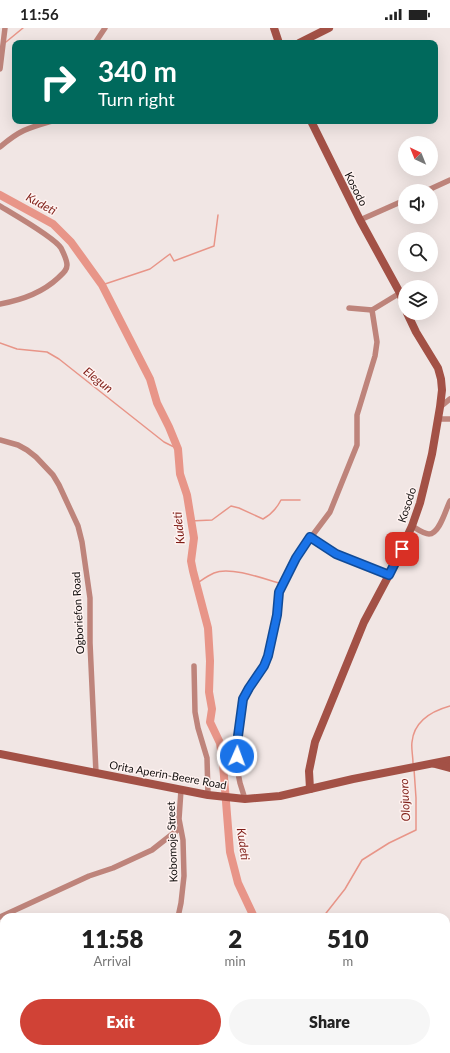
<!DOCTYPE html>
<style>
body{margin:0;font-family:Lato,sans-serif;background:#f6f6f6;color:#222;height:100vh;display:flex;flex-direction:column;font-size:15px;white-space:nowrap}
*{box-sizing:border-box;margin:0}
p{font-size:13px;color:#767676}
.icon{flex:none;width:22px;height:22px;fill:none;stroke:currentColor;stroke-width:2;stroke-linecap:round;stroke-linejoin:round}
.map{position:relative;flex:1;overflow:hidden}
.side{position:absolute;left:0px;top:885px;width:450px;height:140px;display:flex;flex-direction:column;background:#fff;border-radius:12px 12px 0 0;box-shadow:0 4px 16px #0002}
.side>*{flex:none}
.hud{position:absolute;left:12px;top:12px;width:426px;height:84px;border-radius:8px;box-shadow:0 4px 16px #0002;background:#00695c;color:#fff;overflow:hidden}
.needle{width:26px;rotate:317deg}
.fabs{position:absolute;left:398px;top:108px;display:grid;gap:8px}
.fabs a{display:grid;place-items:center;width:40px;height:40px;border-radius:50%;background:#fff;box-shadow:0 4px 16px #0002;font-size:20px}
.pin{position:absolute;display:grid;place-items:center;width:34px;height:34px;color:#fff;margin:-17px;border-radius:8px;box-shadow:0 2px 6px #0006}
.me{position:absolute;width:44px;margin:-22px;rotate:2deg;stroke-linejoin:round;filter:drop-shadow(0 0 3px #0008)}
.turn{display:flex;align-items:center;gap:14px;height:84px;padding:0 20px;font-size:18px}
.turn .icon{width:52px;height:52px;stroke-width:2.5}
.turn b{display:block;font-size:28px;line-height:34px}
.eta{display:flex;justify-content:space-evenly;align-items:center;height:68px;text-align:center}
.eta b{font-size:24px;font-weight:800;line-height:28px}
.button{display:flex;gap:8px;margin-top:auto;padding:8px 20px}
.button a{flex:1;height:46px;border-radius:24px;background:#d04236;color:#fff;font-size:16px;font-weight:800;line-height:46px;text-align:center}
.button a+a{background:#f6f6f6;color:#222}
.status{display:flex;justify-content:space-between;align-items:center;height:28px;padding:0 20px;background:#fff;direction:ltr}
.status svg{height:11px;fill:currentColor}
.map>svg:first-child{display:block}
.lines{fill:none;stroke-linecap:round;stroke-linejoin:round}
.stream{stroke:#e89588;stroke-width:1.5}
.river{stroke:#e89588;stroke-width:8}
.street{stroke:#be847b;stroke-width:5.5}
.secondary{stroke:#a35146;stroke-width:8}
.route-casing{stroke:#114b97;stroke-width:10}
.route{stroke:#1a73e8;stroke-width:7}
.labels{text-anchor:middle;stroke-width:3;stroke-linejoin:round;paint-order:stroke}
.street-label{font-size:11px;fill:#100d0c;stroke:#fff3f1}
.water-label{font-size:12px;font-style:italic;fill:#7f1e17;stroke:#fff3f1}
</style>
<div class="status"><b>11:56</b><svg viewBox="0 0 49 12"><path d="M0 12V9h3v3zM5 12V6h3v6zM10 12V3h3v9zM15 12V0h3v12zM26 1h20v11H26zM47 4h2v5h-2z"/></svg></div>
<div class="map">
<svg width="450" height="1025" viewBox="0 0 450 1025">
<rect width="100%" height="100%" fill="#f1e6e4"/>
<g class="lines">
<g class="stream">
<polyline points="6,14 23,0"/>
<polyline points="102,257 150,241 170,226 174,233 214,218 218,187"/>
<polyline points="0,315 17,321 47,324 59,331 164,414 178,421"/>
<path d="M 190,493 L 212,492 L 231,478 L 239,480 L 263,491 C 272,486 277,480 281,472 L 300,472"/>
<path d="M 196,556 C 202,552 207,548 214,545 C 230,538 265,551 282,556"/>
<path d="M 413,735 C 413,728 411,720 412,714 C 414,693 432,683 450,678"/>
<polyline points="323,889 345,861 362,832 389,815 416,802 416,770 414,741"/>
<polyline points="291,1025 291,1021"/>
</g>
<g class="river">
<polyline points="0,167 53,196 71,214 102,257 150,351 157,375 169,399 178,421 180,446 187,467 194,510 191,533 193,543 208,600 210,633 209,664 212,681 210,694 220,715 223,736 230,824 238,855 254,889"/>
<polyline points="266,1021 266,1025"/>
</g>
<g class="street">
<polyline points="95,15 105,0"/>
<polyline points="0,41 5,0"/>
<path d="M 0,119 C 20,102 28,100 52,93"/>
<polyline points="426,163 450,152"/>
<path d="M 0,178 C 13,186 54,209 61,220 C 63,224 67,233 67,237 C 67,243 62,246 58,250 C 42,265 22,272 0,276"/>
<polyline points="360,192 405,172"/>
<polyline points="349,280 372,282"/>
<polyline points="440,379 450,371"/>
<polyline points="438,391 450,391"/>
<polyline points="0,412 18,417 27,422 36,429 53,447 59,457 78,498 82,514 90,570 90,615 96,745"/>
<path d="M 412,498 C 417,501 424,506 429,506 C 440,506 446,480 450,473"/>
<polyline points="310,509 337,526 389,547"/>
<polyline points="194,638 195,684 198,700 207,730 208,767"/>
<polyline points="245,771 240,755 237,740 237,716 240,684 243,671 249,660 264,638 268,628 277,587 279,564 303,520 330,484 357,417 357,387 375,328 377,314 372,282 400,265"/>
<polyline points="0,889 89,848 113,840 152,822 180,800"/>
<polyline points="178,889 181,875 184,848 183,812 179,791 181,762"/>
<polyline points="147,1025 148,1021"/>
</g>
<g class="secondary">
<polyline points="274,0 279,15"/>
<polyline points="299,15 329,0"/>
<polyline points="311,93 360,192 400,265 405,280"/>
<polyline points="0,726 208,767 245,771 280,768 353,751 450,732"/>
<polyline points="435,736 450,740"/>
<polyline points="310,761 309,743 315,714 364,594 389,547 412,498 420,475 432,426 440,379 442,362 441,351 438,340 416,304 407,285"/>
</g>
</g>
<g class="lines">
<defs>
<polyline id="route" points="237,728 238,708 243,671 249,660 264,638 268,628 277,587 279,564 296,530 310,509 336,526 389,547 402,521"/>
</defs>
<use href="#route" class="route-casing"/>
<use href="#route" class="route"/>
</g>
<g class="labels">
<g class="street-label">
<text transform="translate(356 161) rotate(63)" y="4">Kosodo</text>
<text transform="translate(407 477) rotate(-72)" y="4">Kosodo</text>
<text transform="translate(78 585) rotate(-93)" y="4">Ogboriefon Road</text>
<text transform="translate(168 747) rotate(10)" y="4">Orita Aperin-Beere Road</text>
<text transform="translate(172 814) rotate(-92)" y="4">Kobomoje Street</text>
</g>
<g class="water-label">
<text transform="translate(41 176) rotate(29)" y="4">Kudeti</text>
<text transform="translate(98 352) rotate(38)" y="4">Elegun</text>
<text transform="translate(179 500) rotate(-96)" y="4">Kudeti</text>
<text transform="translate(405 772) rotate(-93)" y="4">Olojuoro</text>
<text transform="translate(243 816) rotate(82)" y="4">Kudeti</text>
</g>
</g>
</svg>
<div class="fabs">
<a><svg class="needle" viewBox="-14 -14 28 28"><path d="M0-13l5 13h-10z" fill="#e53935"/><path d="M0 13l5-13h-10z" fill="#767676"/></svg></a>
<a><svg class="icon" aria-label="sound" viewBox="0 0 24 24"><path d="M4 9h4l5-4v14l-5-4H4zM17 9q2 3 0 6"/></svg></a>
<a><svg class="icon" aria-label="search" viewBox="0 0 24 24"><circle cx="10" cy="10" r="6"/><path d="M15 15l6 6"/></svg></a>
<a><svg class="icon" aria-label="layers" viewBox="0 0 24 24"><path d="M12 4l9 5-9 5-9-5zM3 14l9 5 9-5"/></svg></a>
</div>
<div class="pin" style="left:402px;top:521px;background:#d93025"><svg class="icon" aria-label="arrive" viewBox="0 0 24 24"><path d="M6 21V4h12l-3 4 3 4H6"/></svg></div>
<svg class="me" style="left:237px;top:728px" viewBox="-20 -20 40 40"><circle r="17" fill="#1a73e8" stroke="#fff" stroke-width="3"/><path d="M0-11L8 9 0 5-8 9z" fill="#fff"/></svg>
<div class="hud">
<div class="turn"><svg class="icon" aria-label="right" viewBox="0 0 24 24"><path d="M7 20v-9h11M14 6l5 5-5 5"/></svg><div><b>340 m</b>Turn right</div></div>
</div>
<section class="side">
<div class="eta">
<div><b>11:58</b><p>Arrival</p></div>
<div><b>2</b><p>min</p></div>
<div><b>510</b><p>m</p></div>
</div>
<div class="button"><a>Exit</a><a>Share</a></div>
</section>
</div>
